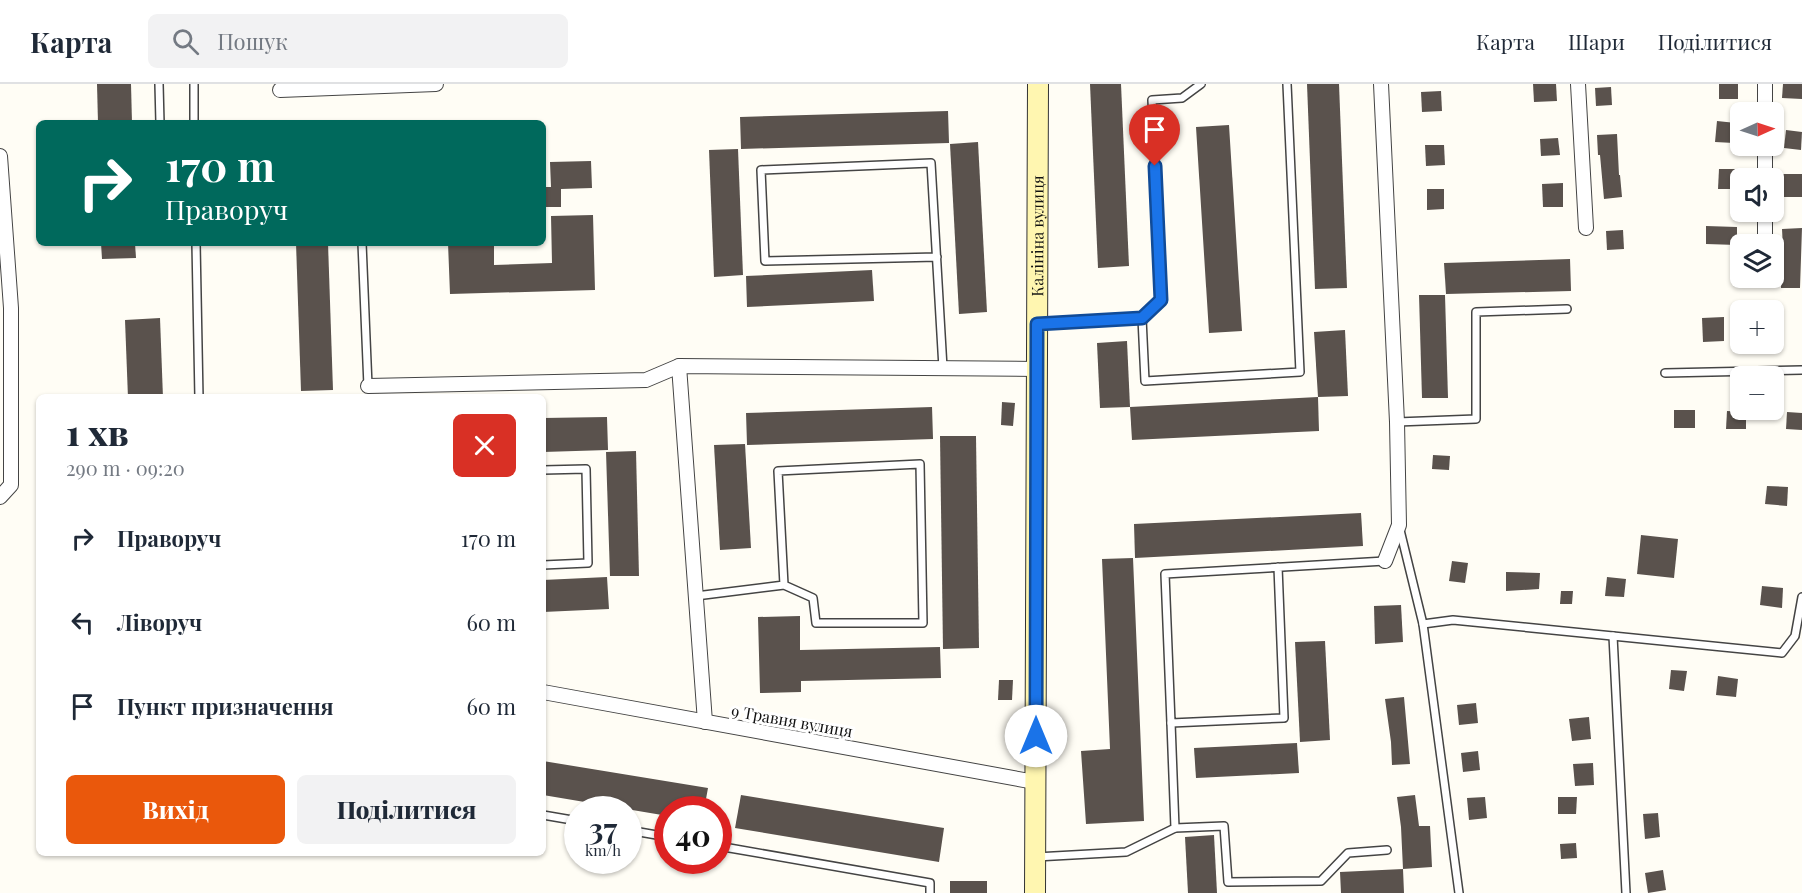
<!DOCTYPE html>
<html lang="uk">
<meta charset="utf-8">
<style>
body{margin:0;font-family:"Playfair Display",serif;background:#f2f2f3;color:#1f2937;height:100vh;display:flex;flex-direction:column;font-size:22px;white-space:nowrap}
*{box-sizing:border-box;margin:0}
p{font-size:20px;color:#747a83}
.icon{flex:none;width:33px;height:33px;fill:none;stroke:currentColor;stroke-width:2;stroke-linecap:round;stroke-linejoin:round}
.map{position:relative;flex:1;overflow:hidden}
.side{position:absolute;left:36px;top:310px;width:510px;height:462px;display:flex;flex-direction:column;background:#fff;border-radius:9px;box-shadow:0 2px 4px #0004}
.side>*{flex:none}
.hud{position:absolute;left:36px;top:36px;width:510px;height:126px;border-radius:9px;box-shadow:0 2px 4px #0004;background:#00695c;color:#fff;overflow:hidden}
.needle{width:39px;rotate:87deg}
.tools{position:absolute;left:1730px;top:18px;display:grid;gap:12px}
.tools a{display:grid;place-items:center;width:54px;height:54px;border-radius:9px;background:#fff;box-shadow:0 2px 4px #0004;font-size:30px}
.speed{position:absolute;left:564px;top:712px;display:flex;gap:12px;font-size:30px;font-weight:700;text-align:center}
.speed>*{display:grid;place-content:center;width:78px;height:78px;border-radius:50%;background:#fff;box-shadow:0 2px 4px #0004;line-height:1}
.speed small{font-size:15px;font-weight:400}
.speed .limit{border:9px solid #d22;background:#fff;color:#111}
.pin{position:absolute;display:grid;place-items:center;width:51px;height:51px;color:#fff;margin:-62px -26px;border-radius:50% 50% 50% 0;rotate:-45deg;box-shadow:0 0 6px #0007}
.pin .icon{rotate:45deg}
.me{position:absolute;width:66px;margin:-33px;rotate:0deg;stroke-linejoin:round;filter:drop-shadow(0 0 4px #0008)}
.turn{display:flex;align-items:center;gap:21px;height:126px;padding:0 30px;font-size:27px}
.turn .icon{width:78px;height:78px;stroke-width:2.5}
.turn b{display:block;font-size:42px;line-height:51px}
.round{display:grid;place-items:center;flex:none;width:63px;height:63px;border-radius:9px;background:#f2f2f3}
.head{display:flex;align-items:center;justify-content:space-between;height:102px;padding:0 30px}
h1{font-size:36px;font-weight:800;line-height:45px}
.action{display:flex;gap:12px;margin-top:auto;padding:12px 30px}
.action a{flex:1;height:69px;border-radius:9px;background:#ea580c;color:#fff;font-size:24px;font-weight:800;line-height:69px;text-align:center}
.action a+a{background:#f2f2f3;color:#1f2937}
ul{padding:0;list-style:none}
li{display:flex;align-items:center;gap:18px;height:84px;padding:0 30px}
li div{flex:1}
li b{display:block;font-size:22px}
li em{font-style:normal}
header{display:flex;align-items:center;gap:36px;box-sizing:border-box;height:84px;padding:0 30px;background:#fff;border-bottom:2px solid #e0e1e3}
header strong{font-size:28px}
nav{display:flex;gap:33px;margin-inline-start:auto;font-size:21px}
.search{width:420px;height:54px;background:#f2f2f3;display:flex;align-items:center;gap:15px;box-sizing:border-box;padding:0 21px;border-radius:9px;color:#747a83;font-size:22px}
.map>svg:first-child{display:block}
.building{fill:#5a524d}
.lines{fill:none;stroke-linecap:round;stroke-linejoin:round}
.lane-casing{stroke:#444;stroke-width:10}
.street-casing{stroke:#444;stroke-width:16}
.secondary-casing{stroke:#333;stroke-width:22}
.lane{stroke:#fff;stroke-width:7}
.street{stroke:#fff;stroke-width:14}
.secondary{stroke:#fff6b0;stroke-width:20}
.route-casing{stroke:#114b97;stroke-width:15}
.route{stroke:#1a73e8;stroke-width:10}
.labels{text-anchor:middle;stroke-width:6;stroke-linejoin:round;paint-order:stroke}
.street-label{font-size:16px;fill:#111;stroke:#fff}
</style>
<header>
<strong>Карта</strong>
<div class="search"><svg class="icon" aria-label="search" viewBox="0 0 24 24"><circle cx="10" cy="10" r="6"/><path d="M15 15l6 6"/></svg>Пошук</div>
<nav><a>Карта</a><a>Шари</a><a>Поділитися</a></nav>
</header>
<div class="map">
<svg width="1802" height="809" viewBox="0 0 1802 809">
<rect width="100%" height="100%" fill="#fffdf5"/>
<g class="building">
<polygon points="97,0 131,0 132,39 98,39"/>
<polygon points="1090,0 1121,0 1129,182 1098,184"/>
<polygon points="1307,0 1339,0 1347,204 1315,205"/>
<polygon points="1533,0 1556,0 1557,17 1534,18"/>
<rect x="1719" y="0" width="19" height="15"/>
<polygon points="1783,0 1802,0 1802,15 1782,14"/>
<polygon points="1611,3 1612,21 1596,22 1595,4"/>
<polygon points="1441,7 1442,27 1422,28 1421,8"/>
<polygon points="948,27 949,59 741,65 740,33"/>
<polygon points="1717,37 1736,39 1734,59 1715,58"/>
<polygon points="1229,41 1242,247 1209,249 1196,43"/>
<polygon points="1786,46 1802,48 1801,66 1784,64"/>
<polygon points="1617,50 1619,91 1620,91 1622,113 1604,115 1600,71 1598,71 1597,51"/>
<polygon points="1558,54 1560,71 1541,72 1540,55"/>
<polygon points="978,58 987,228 959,230 950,60"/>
<polygon points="1425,61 1444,61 1445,81 1426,82"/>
<polygon points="738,65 743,191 714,193 709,66"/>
<polygon points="591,77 592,104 561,105 561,123 543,123 543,103 551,103 550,78"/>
<polygon points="1719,85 1739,85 1739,105 1718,105"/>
<rect x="1782" y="90" width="20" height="23"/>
<polygon points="1563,99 1563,123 1543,123 1542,100"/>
<polygon points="1427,105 1444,105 1444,125 1427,126"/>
<polygon points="593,131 595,206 450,210 448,159 494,159 494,181 552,179 551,132"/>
<polygon points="1706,142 1737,143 1737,161 1706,160"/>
<polygon points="1802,144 1800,204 1781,204 1781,184 1784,184 1782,145"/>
<polygon points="1623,146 1624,165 1607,166 1606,147"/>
<polygon points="101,159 135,159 136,174 102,175"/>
<polygon points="296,159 328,159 333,306 301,307"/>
<polygon points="1570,175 1571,207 1446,210 1444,179"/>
<polygon points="872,186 874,217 747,223 746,192"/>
<polygon points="1419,211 1445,211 1448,314 1422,314"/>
<polygon points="1724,233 1724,257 1703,258 1702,234"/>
<polygon points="160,234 163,314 128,314 125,236"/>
<polygon points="1345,246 1348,312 1318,313 1314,248"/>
<polygon points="1127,257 1130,323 1100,324 1097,259"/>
<polygon points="1318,313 1319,347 1132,356 1130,323"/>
<polygon points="1002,318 1015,319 1013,342 1001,341"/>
<polygon points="932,323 933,355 747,361 746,329"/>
<rect x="1674" y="326" width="21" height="18"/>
<polygon points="1727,327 1746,328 1746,345 1726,345"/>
<polygon points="1787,328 1802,329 1802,346 1786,345"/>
<polygon points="607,333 608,366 543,368 543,334"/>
<polygon points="940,352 976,352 979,564 943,565"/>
<polygon points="745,360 751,464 720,466 714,361"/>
<polygon points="636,367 639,492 610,492 606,368"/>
<polygon points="1433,371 1450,372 1449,386 1432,385"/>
<polygon points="1767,402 1788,403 1787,422 1765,420"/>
<polygon points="1361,429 1363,462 1135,474 1134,440"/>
<polygon points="1641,451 1678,455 1674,494 1637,490"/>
<polygon points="1133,474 1144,737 1086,740 1081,667 1110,665 1102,475"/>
<polygon points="1452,477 1468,479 1465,499 1449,497"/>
<polygon points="1506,488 1540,489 1539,505 1506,507"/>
<polygon points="607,493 609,525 543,528 543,496"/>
<polygon points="1607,493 1626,495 1624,513 1605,512"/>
<polygon points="1762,502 1783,504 1782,524 1760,521"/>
<polygon points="1561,507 1573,507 1572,520 1560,520"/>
<polygon points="1401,521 1403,558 1375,560 1374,522"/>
<polygon points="800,532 800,566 940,563 941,594 801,597 801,608 760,609 758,533"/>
<polygon points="1325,557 1330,656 1300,658 1295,558"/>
<polygon points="1671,586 1687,587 1684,607 1669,605"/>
<polygon points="1718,592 1738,595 1736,613 1716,611"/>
<polygon points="999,596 1013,596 1012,616 998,616"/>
<polygon points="1404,613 1410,680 1392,681 1391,658 1385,615"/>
<polygon points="1476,619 1478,639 1459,641 1457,621"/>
<polygon points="1589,633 1591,655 1572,657 1569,635"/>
<polygon points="1297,659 1299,689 1196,694 1194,664"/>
<polygon points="1478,667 1480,686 1463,688 1461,669"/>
<polygon points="543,677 708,704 704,726 668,726 668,732 543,711"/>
<polygon points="1593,679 1594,701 1575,702 1573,680"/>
<polygon points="741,711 944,744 939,778 735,744"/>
<polygon points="1415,711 1419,742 1430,742 1432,783 1403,785 1404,809 1341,809 1340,788 1403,785 1401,743 1397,713"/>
<polygon points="1485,713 1487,734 1469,736 1467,714"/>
<polygon points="1558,713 1577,713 1576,730 1558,730"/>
<polygon points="1658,729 1660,753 1645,755 1643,730"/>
<polygon points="1214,751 1217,809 1188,809 1185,753"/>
<polygon points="1576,759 1577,774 1561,775 1560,760"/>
<polygon points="1663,786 1666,806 1648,809 1645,789"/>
<rect x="950" y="797" width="37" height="12"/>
</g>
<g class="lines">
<defs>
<g id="lane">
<polyline points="159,0 160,39"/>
<polyline points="194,0 194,39"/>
<polyline points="196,159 199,314"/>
<polyline points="362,159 368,302"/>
<polyline points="937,173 765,177 761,86 931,79 943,284"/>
<polyline points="1142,234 1145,297 1300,288 1287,0"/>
<polyline points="1040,240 1142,234 1161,216 1152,16 1182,14 1201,0"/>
<polyline points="1665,289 1802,286"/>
<polyline points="1397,338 1476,335 1476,228 1567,225"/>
<polyline points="543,386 586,385 588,479 543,481"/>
<polyline points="1400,446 1423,540 1459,809"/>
<polyline points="1278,483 1284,634 1171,639 1165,490 1385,477"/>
<polyline points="696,512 784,501 778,387 920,380 923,539 816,539 813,514 784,501"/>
<polyline points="1423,540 1453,536 1782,569 1795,552 1802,513"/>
<polyline points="1613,552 1626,809"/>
<polyline points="543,731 578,737"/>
<polyline points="1175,744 1224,742 1228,798 1321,797 1348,769 1387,766"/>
<polyline points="628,746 668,753"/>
<polyline points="718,762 930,799 930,809"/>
<polyline points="1036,773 1126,768 1175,744 1171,639"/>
</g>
<g id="street">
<polyline points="1381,0 1397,338 1399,441 1385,477"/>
<polyline points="1578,0 1586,144"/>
<polyline points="280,6 436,0"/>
<polyline points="1765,28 1765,0"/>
<polyline points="0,72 11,224 11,401 0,413"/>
<polyline points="1765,94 1765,62"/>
<polyline points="1765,160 1765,128"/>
<polyline points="368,302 646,296 679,282"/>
<polyline points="543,608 1035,698"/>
<polyline points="705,638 679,282 1037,285"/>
</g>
<g id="secondary">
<path id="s1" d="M 1035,809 L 1038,0"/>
</g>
</defs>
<use href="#lane" class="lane-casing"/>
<use href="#street" class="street-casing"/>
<use href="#secondary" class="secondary-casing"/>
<use href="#lane" class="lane"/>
<use href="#street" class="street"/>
<use href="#secondary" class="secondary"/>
</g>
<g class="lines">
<defs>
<polyline id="route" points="1036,652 1037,240 1142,234 1161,216 1155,82"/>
</defs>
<use href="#route" class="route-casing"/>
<use href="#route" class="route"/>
</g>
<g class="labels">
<g class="street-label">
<text dy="6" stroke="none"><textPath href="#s1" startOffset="657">Калініна вулиця</textPath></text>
<text transform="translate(792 637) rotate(10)" y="6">9 Травня вулиця</text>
</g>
</g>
</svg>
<div class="tools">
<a><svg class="needle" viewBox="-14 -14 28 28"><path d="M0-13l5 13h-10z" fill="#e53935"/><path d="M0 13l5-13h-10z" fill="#747a83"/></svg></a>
<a><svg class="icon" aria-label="sound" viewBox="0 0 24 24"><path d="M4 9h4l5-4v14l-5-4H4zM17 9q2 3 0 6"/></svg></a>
<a><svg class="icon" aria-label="layers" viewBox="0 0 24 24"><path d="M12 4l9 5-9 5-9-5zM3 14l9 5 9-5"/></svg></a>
<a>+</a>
<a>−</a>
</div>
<div class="speed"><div>37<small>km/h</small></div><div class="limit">40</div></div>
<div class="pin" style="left:1155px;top:82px;background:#d93025"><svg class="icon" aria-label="arrive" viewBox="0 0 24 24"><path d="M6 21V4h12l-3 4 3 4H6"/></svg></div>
<svg class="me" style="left:1036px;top:652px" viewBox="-20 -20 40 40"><circle r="19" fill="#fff"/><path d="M0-13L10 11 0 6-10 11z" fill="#1a73e8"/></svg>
<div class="hud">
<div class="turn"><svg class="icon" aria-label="right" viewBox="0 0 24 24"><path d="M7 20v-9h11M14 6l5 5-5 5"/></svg><div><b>170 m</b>Праворуч</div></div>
</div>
<section class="side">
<div class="head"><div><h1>1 хв</h1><p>290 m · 09:20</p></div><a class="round" style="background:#d93025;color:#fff"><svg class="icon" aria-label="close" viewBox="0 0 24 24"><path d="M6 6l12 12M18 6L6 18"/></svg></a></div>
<ul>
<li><svg class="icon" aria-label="right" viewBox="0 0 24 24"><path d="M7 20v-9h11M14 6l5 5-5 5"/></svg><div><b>Праворуч</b></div><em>170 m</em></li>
<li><svg class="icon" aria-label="left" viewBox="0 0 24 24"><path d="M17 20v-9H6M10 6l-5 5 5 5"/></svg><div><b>Ліворуч</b></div><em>60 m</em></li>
<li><svg class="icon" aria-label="arrive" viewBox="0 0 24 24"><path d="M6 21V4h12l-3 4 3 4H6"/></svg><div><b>Пункт призначення</b></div><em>60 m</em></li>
</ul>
<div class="action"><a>Вихід</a><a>Поділитися</a></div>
</section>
</div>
